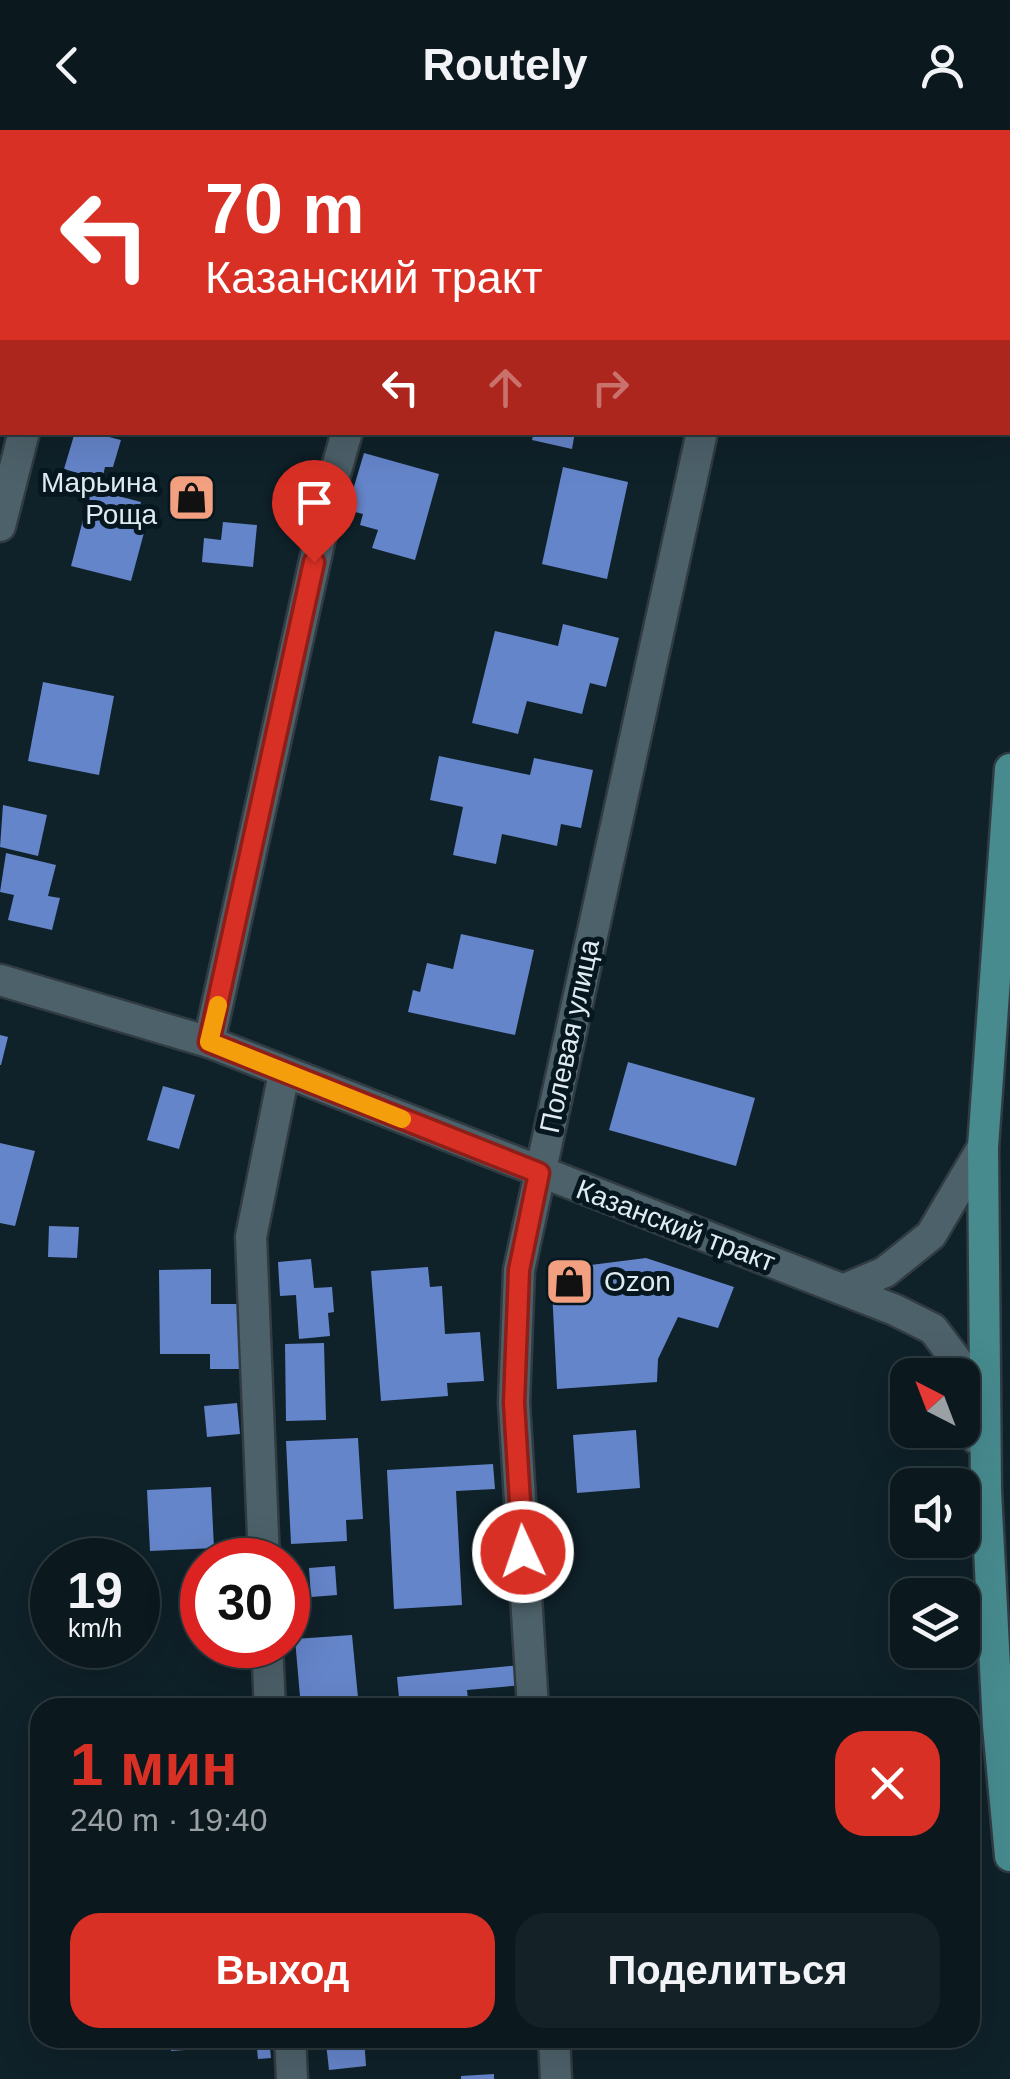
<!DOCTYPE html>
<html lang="ru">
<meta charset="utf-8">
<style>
body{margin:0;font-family:Arial,sans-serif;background:#142228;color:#f1f3f6;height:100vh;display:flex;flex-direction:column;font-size:38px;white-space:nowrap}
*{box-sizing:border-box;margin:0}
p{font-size:32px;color:#9aa0a4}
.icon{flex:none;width:55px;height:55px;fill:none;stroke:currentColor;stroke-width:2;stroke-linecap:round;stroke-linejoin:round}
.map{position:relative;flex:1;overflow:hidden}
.details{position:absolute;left:30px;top:1568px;width:950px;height:350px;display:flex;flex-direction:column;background:#0b191f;border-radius:30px;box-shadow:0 10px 40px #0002,0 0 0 2px #2b383d}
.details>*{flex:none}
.banner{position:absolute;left:0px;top:0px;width:1010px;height:305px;box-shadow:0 10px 40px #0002,0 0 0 2px #2b383d;background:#d93025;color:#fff;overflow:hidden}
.needle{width:65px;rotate:318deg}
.buttons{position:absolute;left:890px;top:1228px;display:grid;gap:20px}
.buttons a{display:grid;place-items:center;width:90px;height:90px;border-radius:20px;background:#0b191f;box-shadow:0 10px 40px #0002,0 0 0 2px #2b383d;font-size:50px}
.speed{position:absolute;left:30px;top:1408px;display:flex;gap:20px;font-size:50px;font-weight:700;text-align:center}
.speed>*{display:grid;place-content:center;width:130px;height:130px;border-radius:50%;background:#0b191f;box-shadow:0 10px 40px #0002,0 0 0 2px #2b383d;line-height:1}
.speed small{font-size:25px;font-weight:400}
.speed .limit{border:15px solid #d22;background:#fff;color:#111}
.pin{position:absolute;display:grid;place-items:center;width:85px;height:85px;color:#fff;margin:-102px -42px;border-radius:50% 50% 50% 0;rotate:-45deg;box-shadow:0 0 10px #0007}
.pin .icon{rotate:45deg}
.me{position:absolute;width:110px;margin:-55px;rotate:357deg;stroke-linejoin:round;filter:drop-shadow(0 0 8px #0008)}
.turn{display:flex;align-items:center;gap:35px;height:210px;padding:0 40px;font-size:45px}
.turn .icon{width:130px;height:130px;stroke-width:2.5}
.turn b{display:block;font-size:70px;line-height:85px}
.lanes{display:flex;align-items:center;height:95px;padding:0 40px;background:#0003;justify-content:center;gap:50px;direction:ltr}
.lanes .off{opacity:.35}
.round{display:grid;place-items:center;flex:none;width:105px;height:105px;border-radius:30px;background:#142228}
.head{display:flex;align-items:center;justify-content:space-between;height:170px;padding:0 40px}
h1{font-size:60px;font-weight:600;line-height:75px;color:#d93025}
.button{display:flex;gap:20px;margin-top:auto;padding:20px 40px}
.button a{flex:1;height:115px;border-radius:30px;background:#d93025;color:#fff;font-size:40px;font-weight:600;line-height:115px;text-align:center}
.button a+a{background:#142228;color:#f1f3f6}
header{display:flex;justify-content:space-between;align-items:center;height:130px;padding:0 40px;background:#0b191f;font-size:45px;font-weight:600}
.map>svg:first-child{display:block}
.building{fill:#6585ca}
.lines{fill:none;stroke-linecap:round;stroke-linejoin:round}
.minor-casing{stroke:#313c42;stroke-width:35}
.major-casing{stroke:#313c42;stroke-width:35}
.minor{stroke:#4d616a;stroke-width:30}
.major{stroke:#478b8f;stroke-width:30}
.route-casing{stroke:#8d1f18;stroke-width:25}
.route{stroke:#d93025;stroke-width:18}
.slow{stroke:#f59e0b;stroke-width:18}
.labels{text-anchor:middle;stroke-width:10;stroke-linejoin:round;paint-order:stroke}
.poi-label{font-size:28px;fill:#e0ebf1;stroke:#06171f;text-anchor:end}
.street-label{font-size:28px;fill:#e0ebf1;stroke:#06171f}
</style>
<header><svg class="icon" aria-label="back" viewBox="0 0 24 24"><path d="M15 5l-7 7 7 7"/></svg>Routely<svg class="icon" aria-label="person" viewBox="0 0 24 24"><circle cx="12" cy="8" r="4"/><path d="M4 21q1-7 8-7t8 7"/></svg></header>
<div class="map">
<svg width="1010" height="1949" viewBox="0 0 1010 1949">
<rect width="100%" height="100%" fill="#0f2129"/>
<g class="building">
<polygon points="75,302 110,302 109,307 121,310 113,337 105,337 102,350 64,339"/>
<polygon points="534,302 575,302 572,319 532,310"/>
<polygon points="364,323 439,344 415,430 372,418 378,400 360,395 363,384 347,380"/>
<polygon points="563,337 628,352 607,449 542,434"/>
<polygon points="91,359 141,372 135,396 145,399 131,451 71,436"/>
<polygon points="223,392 257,395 253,437 202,432 204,408 221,410"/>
<polygon points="563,494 619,508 606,557 590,553 582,584 527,571 518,604 472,593 495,501 558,516"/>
<polygon points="43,552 114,566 99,645 28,631"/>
<polygon points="439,626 530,645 534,628 593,640 581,698 561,694 557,716 502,704 496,734 453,725 463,677 430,670"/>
<polygon points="3,675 47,685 38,726 0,717"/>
<polygon points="6,723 56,735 48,766 60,768 52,800 8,790 14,765 0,762"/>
<polygon points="461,804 534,820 515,905 408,882 413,860 420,862 427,833 453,839"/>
<polygon points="0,905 8,907 1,935 0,935"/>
<polygon points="628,932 755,968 736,1036 609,1000"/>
<polygon points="163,956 195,965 179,1019 147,1010"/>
<polygon points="0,1013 35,1021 15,1096 0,1093"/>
<polygon points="49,1096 79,1097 77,1128 48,1127"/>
<polygon points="646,1128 734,1157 718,1198 678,1187 658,1229 657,1252 557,1259 551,1140"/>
<polygon points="311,1129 314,1158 332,1157 334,1182 328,1183 330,1206 299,1209 296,1165 280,1166 278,1132"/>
<polygon points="428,1137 430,1157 442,1156 445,1204 480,1202 484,1251 447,1253 448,1266 381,1271 371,1141"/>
<polygon points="211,1139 211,1174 240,1174 241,1239 210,1239 210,1224 160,1224 159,1140"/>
<polygon points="324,1213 326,1290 286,1291 285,1214"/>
<polygon points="237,1273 240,1304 207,1307 204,1276"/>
<polygon points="636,1300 640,1358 577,1363 573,1305"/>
<polygon points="358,1308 363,1389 346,1390 347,1411 291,1414 286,1311"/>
<polygon points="493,1334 495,1359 456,1361 462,1475 394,1479 387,1340"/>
<polygon points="211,1357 214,1418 150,1421 147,1360"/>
<polygon points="335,1436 337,1465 311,1467 309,1438"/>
<polygon points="352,1505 359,1578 301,1578 295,1509"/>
<polygon points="521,1535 523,1555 467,1560 469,1578 400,1578 397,1547"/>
<polygon points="170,1908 252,1908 253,1915 171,1921"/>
<polygon points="256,1908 269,1908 271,1928 258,1929"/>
<polygon points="364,1908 366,1936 329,1940 326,1913"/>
<polygon points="494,1944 494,1949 461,1949 461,1946"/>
</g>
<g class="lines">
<defs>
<g id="minor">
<polyline points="102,2 103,0"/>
<polyline points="451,2 453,0"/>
<polyline points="0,396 24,302"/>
<polyline points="0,850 209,912 895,1180 933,1199 966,1243 977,1309"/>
<polyline points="209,912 331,358 347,302"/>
<polyline points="845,1159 885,1142 931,1105 983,1017"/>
<polyline points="264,1430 251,1107 284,943"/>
<polyline points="267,1515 270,1578"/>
<polyline points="533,1578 514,1273 519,1140 702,302"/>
<polyline points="290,1908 292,1949"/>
<polyline points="554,1908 556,1949"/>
</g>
<polyline id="major" points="1010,639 983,1017 986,1361 998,1596 1010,1726"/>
</defs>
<use href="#minor" class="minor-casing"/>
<use href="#major" class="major-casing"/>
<use href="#minor" class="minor"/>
<use href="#major" class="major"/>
</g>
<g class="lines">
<defs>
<polyline id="route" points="314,432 209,912 539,1043 519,1140 514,1273 523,1422"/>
</defs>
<use href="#route" class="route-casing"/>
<use href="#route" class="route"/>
<polyline class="slow" points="218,875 209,912 402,989"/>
</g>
<defs>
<symbol id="shop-square" viewBox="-11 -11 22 22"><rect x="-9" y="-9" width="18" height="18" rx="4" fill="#f2a07f" stroke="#06171f"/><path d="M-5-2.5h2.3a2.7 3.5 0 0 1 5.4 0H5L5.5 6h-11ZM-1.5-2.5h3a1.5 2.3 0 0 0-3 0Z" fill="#111"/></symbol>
</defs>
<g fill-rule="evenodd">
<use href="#shop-square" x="164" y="340" width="55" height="55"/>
<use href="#shop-square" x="542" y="1124" width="55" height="55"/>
</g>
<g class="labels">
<g class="poi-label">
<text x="157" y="362">Марьина<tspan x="157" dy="32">Роща</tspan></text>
<text x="604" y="1161" text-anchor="start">Ozon</text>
</g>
<g class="street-label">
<text transform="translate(569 906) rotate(-78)" y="10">Полевая улица</text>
<text transform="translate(676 1095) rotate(21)" y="10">Казанский тракт</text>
</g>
</g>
</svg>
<div class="buttons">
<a><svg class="needle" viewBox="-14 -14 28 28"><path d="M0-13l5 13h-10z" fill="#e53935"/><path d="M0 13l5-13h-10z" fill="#9aa0a4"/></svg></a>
<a><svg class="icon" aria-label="sound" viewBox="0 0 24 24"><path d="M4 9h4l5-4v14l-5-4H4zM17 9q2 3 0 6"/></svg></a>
<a><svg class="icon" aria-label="layers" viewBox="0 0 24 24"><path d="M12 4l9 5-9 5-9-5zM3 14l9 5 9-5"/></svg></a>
</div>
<div class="speed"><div>19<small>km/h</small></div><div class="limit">30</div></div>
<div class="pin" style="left:314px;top:432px;background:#d93025"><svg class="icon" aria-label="arrive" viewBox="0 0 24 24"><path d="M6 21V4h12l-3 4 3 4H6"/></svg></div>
<svg class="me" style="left:523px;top:1422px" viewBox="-20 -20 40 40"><circle r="17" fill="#d93025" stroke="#fff" stroke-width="3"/><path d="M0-11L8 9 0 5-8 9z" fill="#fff"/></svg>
<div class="banner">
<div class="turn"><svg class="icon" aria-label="left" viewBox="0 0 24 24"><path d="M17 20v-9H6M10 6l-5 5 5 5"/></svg><div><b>70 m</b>Казанский тракт</div></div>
<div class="lanes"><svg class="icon" aria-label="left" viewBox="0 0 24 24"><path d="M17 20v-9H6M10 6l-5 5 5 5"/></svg><svg class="icon off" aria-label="ahead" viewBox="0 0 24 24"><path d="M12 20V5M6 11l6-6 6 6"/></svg><svg class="icon off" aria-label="right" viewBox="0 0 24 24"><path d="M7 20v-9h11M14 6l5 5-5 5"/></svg></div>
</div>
<section class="details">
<div class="head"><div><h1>1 мин</h1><p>240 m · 19:40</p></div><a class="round" style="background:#d93025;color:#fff"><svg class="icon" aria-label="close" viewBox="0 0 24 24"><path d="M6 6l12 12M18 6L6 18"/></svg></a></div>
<div class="button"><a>Выход</a><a>Поделиться</a></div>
</section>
</div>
